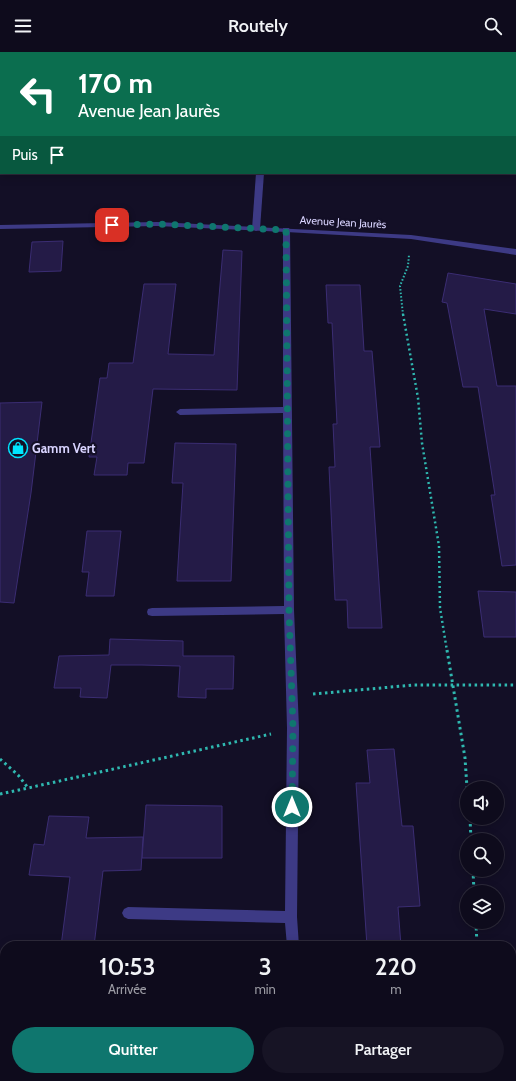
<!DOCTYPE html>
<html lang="fr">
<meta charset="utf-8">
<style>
body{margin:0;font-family:Cabin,sans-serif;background:#171425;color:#f1f3f6;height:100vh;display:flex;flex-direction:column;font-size:15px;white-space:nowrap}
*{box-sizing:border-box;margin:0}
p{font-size:13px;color:#9b9ba3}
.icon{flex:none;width:22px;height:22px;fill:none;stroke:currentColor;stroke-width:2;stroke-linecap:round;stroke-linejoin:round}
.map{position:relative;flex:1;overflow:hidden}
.side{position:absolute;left:0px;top:889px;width:516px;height:140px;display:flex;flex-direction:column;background:#0e0b1c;border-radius:16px 16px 0 0;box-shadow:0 2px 10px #0003,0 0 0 1px #2e2b3b}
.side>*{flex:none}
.hud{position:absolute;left:0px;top:0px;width:516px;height:122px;box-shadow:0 2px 10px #0003,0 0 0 1px #2e2b3b;background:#0b6e4f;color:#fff;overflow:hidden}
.fabs{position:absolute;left:460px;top:729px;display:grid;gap:8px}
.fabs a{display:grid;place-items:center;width:44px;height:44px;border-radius:50%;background:#0e0b1c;box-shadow:0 2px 10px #0003,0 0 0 1px #2e2b3b;font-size:20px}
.pin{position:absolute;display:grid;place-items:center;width:34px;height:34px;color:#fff;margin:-17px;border-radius:8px;box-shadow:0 2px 6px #0006}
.me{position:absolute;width:44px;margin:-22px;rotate:0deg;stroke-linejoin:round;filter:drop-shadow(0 0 3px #0008)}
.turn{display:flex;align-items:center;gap:14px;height:84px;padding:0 12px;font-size:18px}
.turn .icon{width:52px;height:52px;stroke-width:2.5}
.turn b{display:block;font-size:28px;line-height:34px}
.then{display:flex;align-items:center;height:38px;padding:0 12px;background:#0003;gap:8px;font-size:15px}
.eta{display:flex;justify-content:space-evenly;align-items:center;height:68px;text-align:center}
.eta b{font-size:24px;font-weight:600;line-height:28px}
.button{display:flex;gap:8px;margin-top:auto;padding:8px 12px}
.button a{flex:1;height:46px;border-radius:24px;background:#0f766e;color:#fff;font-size:16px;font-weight:600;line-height:46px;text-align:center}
.button a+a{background:#171425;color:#f1f3f6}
header{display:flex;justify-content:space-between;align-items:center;height:52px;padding:0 12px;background:#0e0b1c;font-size:18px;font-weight:600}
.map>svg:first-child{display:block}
.building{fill:#241b47;stroke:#3b2d73}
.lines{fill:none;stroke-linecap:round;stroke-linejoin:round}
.path-far2{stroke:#2fb8b0;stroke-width:2;stroke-dasharray:1.5 2;stroke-linecap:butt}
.path-far1{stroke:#2fb8b0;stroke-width:2.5;stroke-dasharray:2 3;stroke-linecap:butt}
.path{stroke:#2fb8b0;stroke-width:3;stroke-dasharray:2.5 3.5;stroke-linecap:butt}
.minor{fill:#3d3a85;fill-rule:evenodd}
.tertiary{fill:#3d3a85;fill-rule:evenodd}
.route{stroke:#0f766e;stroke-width:7;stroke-dasharray:0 12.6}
.labels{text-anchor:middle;stroke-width:4;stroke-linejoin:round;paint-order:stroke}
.far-street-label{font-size:11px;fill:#d9d4ff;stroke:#130f26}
.poi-label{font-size:13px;font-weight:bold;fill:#d9d4ff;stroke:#130f26;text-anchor:start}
</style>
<header><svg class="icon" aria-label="menu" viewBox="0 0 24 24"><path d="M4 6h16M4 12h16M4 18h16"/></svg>Routely<svg class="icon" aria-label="search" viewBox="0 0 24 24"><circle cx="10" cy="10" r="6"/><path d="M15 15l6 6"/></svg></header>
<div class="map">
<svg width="516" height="1029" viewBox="0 0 516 1029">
<rect width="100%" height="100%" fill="#130f26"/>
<g class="building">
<polygon points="63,189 61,219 29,220 32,190"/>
<polygon points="223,198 242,199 237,338 153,337 144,411 128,411 127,423 94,423 97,405 89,405 100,326 107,326 109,311 133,311 144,232 176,232 168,302 214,303"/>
<polygon points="448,221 516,232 516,262 484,257 497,334 516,334 516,513 502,514 491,443 495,443 478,335 463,335 447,251 442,250"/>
<polygon points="326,233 360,233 364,299 372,299 380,395 370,395 382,576 348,576 347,548 335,548 329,415 335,415 333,372 337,372 332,271 328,271"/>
<polygon points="42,350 31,441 14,551 0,550 0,351"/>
<polygon points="175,391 236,392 231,529 177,529 183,431 172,431"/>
<polygon points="87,479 121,479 114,544 86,544 89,520 82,520"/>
<polygon points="478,539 516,540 516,585 484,585"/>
<polygon points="110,587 183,589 183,604 234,604 233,637 206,637 206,646 178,645 180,614 142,613 111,613 107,646 80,645 81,636 54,636 59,604 109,603"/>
<polygon points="394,697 402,774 413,774 420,854 398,855 401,894 367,894 356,731 370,731 367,698"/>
<polygon points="146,753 222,754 222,806 142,806"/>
<polygon points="49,764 89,765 86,786 143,785 141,818 103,819 94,894 61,894 70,825 29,823 34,792 44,793"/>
</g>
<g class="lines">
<polyline class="path-far2" points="403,263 400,234 408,214 409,203"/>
<polyline class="path-far1" points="403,262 418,346 422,391 439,494 440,556 447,599"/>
<g class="path">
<polyline points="447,598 465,706 467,736"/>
<polyline points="313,642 414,633 516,633"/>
<polyline points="0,707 18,723 28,736 271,682"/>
<polyline points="0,742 28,736"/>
<polyline points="470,766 471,788"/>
<polyline points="473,818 474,840"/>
<polyline points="476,870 477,894"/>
<polyline points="487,1024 487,1029"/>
</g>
<g class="minor">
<rect x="77" y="0" width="6" height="1"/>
<polygon points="272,0 279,0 272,1"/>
<polygon points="256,121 264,121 260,177 256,179 252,177"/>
<polygon points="283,176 289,176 290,178 294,558 299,676 297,865 299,894 287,894 285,871 128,867 124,865 122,861 124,857 128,855 285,859 287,676 284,562 152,564 148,563 147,560 148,557 152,556 284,554 283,361 180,363 176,360 180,357 283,355"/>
<rect x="295" y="1024" width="14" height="5"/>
</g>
<polygon class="tertiary" points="157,170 411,183 516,197 516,203 411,187 286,180 157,174 0,177 0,173"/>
</g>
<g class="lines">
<polyline class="route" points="112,173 157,172 286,178 289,558 293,676 292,755"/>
</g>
<defs>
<symbol id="shop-ring" viewBox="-11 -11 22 22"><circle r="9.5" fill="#130f26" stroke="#00e5ff" stroke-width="1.5"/><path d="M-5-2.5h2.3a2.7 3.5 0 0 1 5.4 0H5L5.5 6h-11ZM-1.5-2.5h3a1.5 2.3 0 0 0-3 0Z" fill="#00e5ff"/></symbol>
</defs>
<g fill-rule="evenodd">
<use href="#shop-ring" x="7" y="385" width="22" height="22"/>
</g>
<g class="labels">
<g class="far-street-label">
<text transform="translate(343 170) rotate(3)" y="4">Avenue Jean Jaurès</text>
</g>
<g class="poi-label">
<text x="32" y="401">Gamm Vert</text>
</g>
</g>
</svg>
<div class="fabs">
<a><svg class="icon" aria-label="sound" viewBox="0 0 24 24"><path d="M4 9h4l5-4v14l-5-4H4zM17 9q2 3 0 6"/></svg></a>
<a><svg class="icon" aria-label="search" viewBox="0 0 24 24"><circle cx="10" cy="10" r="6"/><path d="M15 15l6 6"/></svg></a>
<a><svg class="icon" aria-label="layers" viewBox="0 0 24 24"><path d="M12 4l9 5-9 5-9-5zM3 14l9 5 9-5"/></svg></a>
</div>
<div class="pin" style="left:112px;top:173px;background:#d93025"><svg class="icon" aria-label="arrive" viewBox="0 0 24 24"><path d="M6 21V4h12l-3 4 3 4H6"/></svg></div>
<svg class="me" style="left:292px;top:755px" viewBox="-20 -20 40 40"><circle r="17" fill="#0f766e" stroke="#fff" stroke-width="3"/><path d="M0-11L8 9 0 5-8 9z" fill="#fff"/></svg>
<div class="hud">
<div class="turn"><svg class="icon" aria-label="left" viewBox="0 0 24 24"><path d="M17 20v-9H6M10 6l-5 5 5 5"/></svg><div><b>170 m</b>Avenue Jean Jaurès</div></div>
<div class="then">Puis<svg class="icon" aria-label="arrive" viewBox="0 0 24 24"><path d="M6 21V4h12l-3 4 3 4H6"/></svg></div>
</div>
<section class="side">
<div class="eta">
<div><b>10:53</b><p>Arrivée</p></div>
<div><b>3</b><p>min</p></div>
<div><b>220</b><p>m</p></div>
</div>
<div class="button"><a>Quitter</a><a>Partager</a></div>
</section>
</div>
